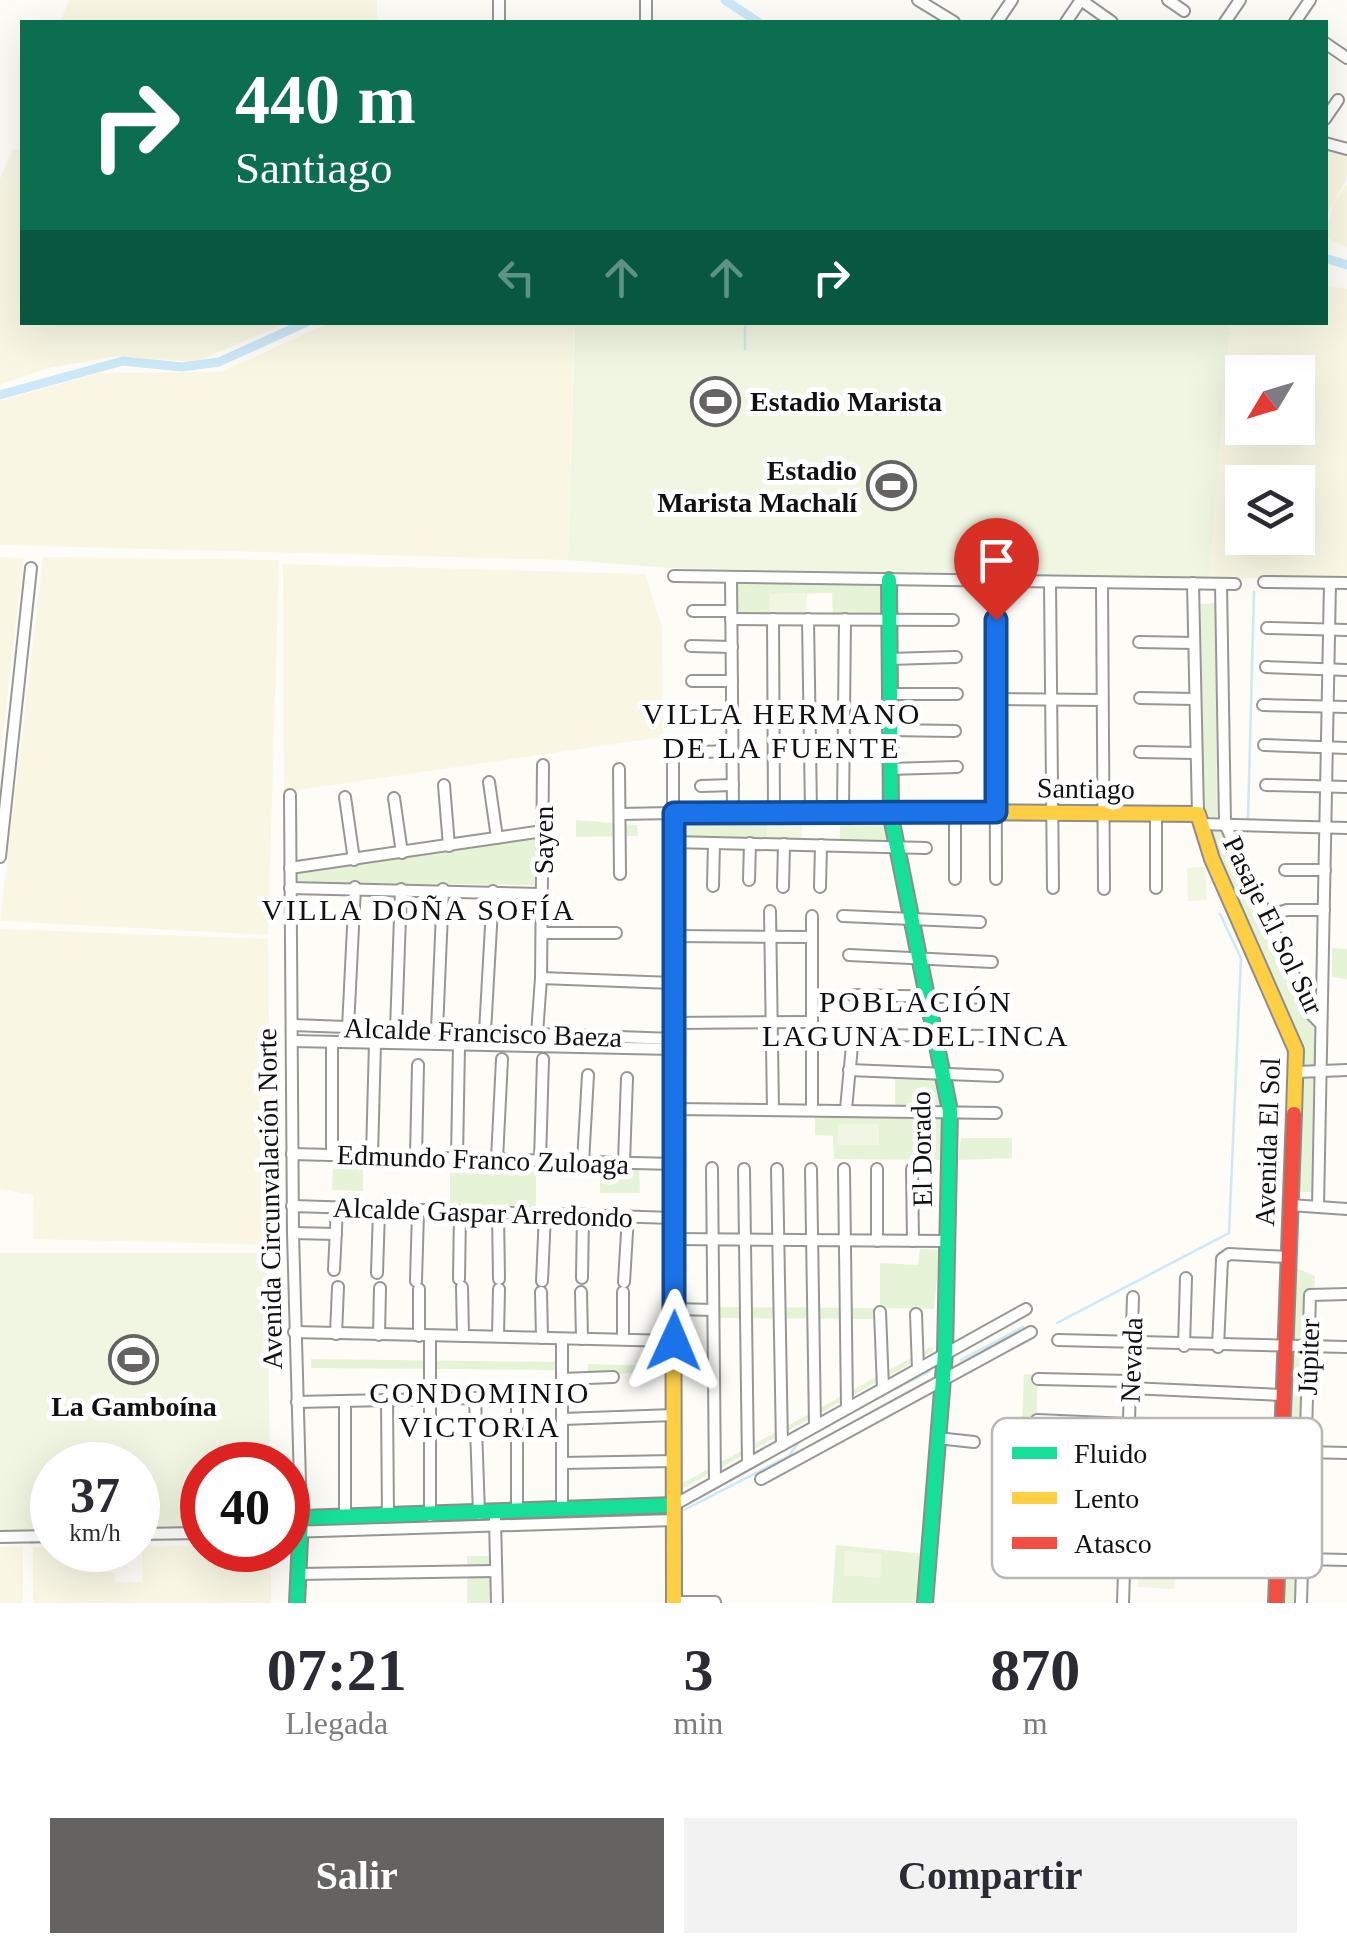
<!DOCTYPE html>
<html lang="es">
<meta charset="utf-8">
<style>
body{margin:0;font-family:"Times New Roman",serif;background:#f2f2f3;color:#2b2b33;height:100vh;display:flex;flex-direction:column;font-size:38px;white-space:nowrap}
*{box-sizing:border-box;margin:0}
p{font-size:32px;color:#7c7c81}
.icon{flex:none;width:55px;height:55px;fill:none;stroke:currentColor;stroke-width:2;stroke-linecap:round;stroke-linejoin:round}
.map{position:relative;height:1603px;overflow:hidden}
.details{display:flex;flex-direction:column;background:#fff;flex:1}
.details>*{flex:none}
.hud{position:absolute;left:20px;top:20px;width:1308px;height:305px;border-radius:0px;box-shadow:0 10px 40px #0002;background:#0b6e4f;color:#fff;overflow:hidden}
.needle{width:65px;rotate:232deg}
.fabs{position:absolute;left:1225px;top:355px;display:grid;gap:20px}
.fabs a{display:grid;place-items:center;width:90px;height:90px;border-radius:0px;background:#fff;box-shadow:0 10px 40px #0002;font-size:50px}
.speed{position:absolute;left:30px;top:1442px;display:flex;gap:20px;font-size:50px;font-weight:700;text-align:center}
.speed>*{display:grid;place-content:center;width:130px;height:130px;border-radius:50%;background:#fff;box-shadow:0 10px 40px #0002;line-height:1}
.speed small{font-size:25px;font-weight:400}
.speed .limit{border:15px solid #d22;background:#fff;color:#111}
.pin{position:absolute;display:grid;place-items:center;width:85px;height:85px;color:#fff;margin:-102px -42px;border-radius:50% 50% 50% 0;rotate:-45deg;box-shadow:0 0 10px #0007}
.pin .icon{rotate:45deg}
.me{position:absolute;width:110px;margin:-55px;rotate:1deg;stroke-linejoin:round;filter:drop-shadow(0 0 8px #0008)}
.turn{display:flex;align-items:center;gap:35px;height:210px;padding:0 50px;font-size:45px}
.turn .icon{width:130px;height:130px;stroke-width:2.5}
.turn b{display:block;font-size:70px;line-height:85px}
.lanes{display:flex;align-items:center;height:95px;padding:0 50px;background:#0003;justify-content:center;gap:50px;direction:ltr}
.lanes .off{opacity:.35}
.eta{display:flex;justify-content:space-evenly;align-items:center;height:170px;text-align:center}
.eta b{font-size:60px;font-weight:600;line-height:70px}
.cta{display:flex;gap:20px;margin-top:auto;padding:20px 50px}
.cta a{flex:1;height:115px;border-radius:0px;background:#646362;color:#fff;font-size:40px;font-weight:600;line-height:115px;text-align:center}
.cta a+a{background:#f2f2f3;color:#2b2b33}
.map>svg:first-child{display:block}
.farmland{fill:#f9f7e4;fill-rule:evenodd}
.green{fill:#e7f3d7}
.pitch{fill:#f0f6e1}
.lines{fill:none;stroke-linecap:round;stroke-linejoin:round}
.stream{stroke:#cde8f7;stroke-width:2.5}
.canal{stroke:#cde8f7;stroke-width:9}
.street-casing{stroke:#979795;stroke-width:14}
.fast-casing{stroke:#8e8d8b;stroke-width:18}
.slow-casing{stroke:#8e8d8b;stroke-width:18}
.jam-casing{stroke:#8e8d8b;stroke-width:18}
.street{stroke:#fffffe;stroke-width:10}
.fast{stroke:#16e098;stroke-width:14}
.slow{stroke:#ffcf43;stroke-width:14}
.jam{stroke:#f24e42;stroke-width:14}
.route-casing{stroke:#114b97;stroke-width:25}
.route{stroke:#1a73e8;stroke-width:18}
.labels{text-anchor:middle;stroke-width:10;stroke-linejoin:round;paint-order:stroke}
.poi-label{font-size:28px;font-weight:bold;fill:#111;stroke:#fff;text-anchor:start}
.street-label{font-size:28px;fill:#111;stroke:#fff}
.neighbourhood-label{font-size:30px;letter-spacing:2.5px;fill:#111;stroke:#fff}
.key{fill:#fff;stroke:#b8b8b8;stroke-width:2.5}
.key-label{font-size:28px;fill:#111}
</style>
<div class="map">
<svg width="1347" height="1603" viewBox="0 0 1347 1603">
<rect width="100%" height="100%" fill="#fdfcf7"/>
<g class="farmland">
<polygon points="69,0 377,0 377,22 60,22"/>
<polygon points="1325,148 1347,154 1347,177 1325,218"/>
<polygon points="13,149 22,149 22,322 287,323 195,362 117,356 44,369 0,385 0,179"/>
<polygon points="1347,184 1347,247 1325,237 1333,205"/>
<path d="M 1325,285 L 1347,289 L 1347,578 L 1209,578 L 1230,323 L 1325,322 ZM 1242,372 L 1298,372 L 1298,428 L 1242,428 ZM 1242,482 L 1298,482 L 1298,538 L 1242,538 Z"/>
<polygon points="329,323 574,323 568,560 0,545 0,401 99,373 221,372"/>
<polygon points="0,557 24,558 0,759"/>
<polygon points="43,557 279,560 268,935 0,921"/>
<polygon points="283,564 645,574 662,627 663,737 284,792"/>
<polygon points="0,929 268,939 272,1245 34,1239 33,1195 0,1189"/>
<polygon points="202,1545 202,1550 271,1550 271,1603 33,1603 33,1547 98,1550 99,1572 114,1572 115,1582 142,1582 142,1547"/>
<polygon points="23,1546 23,1603 0,1603 0,1547"/>
</g>
<g class="green">
<polygon points="735,578 886,582 885,616 833,616 832,593 771,594 770,615 735,615"/>
<polygon points="1216,603 1217,821 1204,821 1201,604"/>
<polygon points="886,819 892,847 840,845 840,821"/>
<polygon points="576,820 637,825 638,836 576,837"/>
<polygon points="767,820 767,842 681,842 680,821"/>
<polygon points="1207,829 1222,829 1315,1028 1318,1067 1301,1065 1299,1034"/>
<polygon points="537,838 534,885 297,883 296,872"/>
<polygon points="1332,948 1347,949 1347,979 1332,977"/>
<polygon points="1303,1077 1317,1077 1313,1192 1299,1192"/>
<polygon points="895,1078 938,1080 944,1109 895,1108"/>
<polygon points="945,1114 942,1160 834,1159 833,1136 815,1135 815,1117"/>
<polygon points="961,1138 1012,1138 1012,1158 958,1160"/>
<polygon points="333,1161 363,1163 363,1191 332,1190"/>
<polygon points="450,1165 536,1166 536,1206 450,1204"/>
<polygon points="600,1169 639,1169 640,1193 600,1193"/>
<polygon points="920,1249 940,1250 934,1309 880,1308 880,1263 918,1265"/>
<polygon points="1294,1267 1315,1276 1300,1603 1280,1603"/>
<polygon points="716,1307 875,1308 875,1319 716,1318"/>
<polygon points="933,1346 932,1352 680,1490 681,1484"/>
<polygon points="311,1359 559,1362 556,1370 311,1368"/>
<polygon points="588,1364 660,1366 660,1371 587,1376"/>
<polygon points="1024,1374 1038,1375 1036,1423 1022,1423"/>
<polygon points="836,1545 926,1554 923,1603 832,1603"/>
<rect x="467" y="1556" width="25" height="47"/>
</g>
<g class="pitch">
<polygon points="575,323 1230,323 1209,578 667,568 568,560"/>
<polygon points="807,593 806,614 770,615 770,594"/>
<polygon points="767,822 802,823 801,843 767,842"/>
<polygon points="1205,867 1207,900 1188,901 1187,868"/>
<rect x="838" y="1124" width="41" height="21"/>
<polygon points="0,1253 267,1253 270,1465 202,1465 202,1532 138,1532 138,1465 52,1465 52,1533 0,1533"/>
<polygon points="845,1551 882,1554 880,1578 844,1575"/>
<polygon points="1138,1568 1175,1570 1174,1589 1138,1587"/>
</g>
<g class="lines">
<g class="stream">
<polyline points="745,322 745,349"/>
<polyline points="1248,819 1254,592"/>
<polyline points="1057,1323 1229,1233 1241,958 1220,914"/>
<polyline points="961,1360 1023,1327"/>
<polyline points="847,1414 930,1371"/>
<polyline points="684,1510 789,1456 800,1440"/>
<polyline points="578,1515 670,1513"/>
<polyline points="30,1543 52,1542"/>
</g>
<g class="canal">
<polyline points="725,0 758,22"/>
<polyline points="1325,258 1347,265"/>
<polyline points="0,395 123,361 182,367 219,362 307,322"/>
</g>
<defs>
<g id="street">
<polyline points="918,0 954,22"/>
<polyline points="1081,0 1112,22"/>
<polyline points="1168,0 1184,11"/>
<polyline points="499,22 499,0"/>
<polyline points="646,22 646,0"/>
<polyline points="997,22 1012,0"/>
<polyline points="1066,22 1081,0"/>
<polyline points="1225,22 1240,0"/>
<polyline points="1295,22 1310,0"/>
<polyline points="1325,43 1347,58"/>
<polyline points="1325,119 1338,100"/>
<polyline points="1325,143 1347,149"/>
<polyline points="674,576 1235,584"/>
<polyline points="731,577 733,812"/>
<polyline points="995,581 996,879"/>
<polyline points="1264,582 1347,583"/>
<polyline points="1050,583 1053,888"/>
<polyline points="1193,583 1198,814"/>
<polyline points="1102,584 1104,889"/>
<polyline points="1221,584 1225,824 1312,1015 1321,1024"/>
<polyline points="693,611 731,611"/>
<polyline points="731,619 953,620"/>
<polyline points="773,619 774,812"/>
<polyline points="808,619 811,811"/>
<polyline points="1267,628 1347,630"/>
<polyline points="1139,642 1194,643"/>
<polyline points="691,646 732,647"/>
<polyline points="888,659 956,657"/>
<polyline points="1266,667 1347,670"/>
<polyline points="692,681 732,681"/>
<polyline points="888,694 957,694"/>
<polyline points="1140,698 1195,699"/>
<polyline points="997,699 1102,700"/>
<polyline points="1263,705 1347,707"/>
<polyline points="693,716 732,716"/>
<polyline points="888,730 955,731"/>
<polyline points="1264,745 1347,748"/>
<polyline points="699,752 732,751"/>
<polyline points="1140,752 1196,753"/>
<polyline points="619,769 620,874"/>
<polyline points="889,769 957,767"/>
<polyline points="489,782 497,838"/>
<polyline points="444,785 449,846"/>
<polyline points="1266,785 1347,787"/>
<polyline points="701,786 733,785"/>
<polyline points="290,795 293,1233 301,1518"/>
<polyline points="345,797 354,860"/>
<polyline points="394,798 402,853"/>
<polyline points="843,811 845,619"/>
<polyline points="955,811 955,879"/>
<polyline points="620,814 673,813 673,744"/>
<polyline points="1156,814 1156,888"/>
<polyline points="1200,824 1347,828"/>
<polyline points="673,842 926,848"/>
<polyline points="0,857 31,568"/>
<polyline points="290,868 543,831"/>
<polyline points="1285,870 1325,870"/>
<polyline points="749,880 750,843"/>
<polyline points="713,886 714,843"/>
<polyline points="783,887 784,844"/>
<polyline points="820,887 821,845"/>
<polyline points="290,888 542,894"/>
<polyline points="770,911 773,1110"/>
<polyline points="812,916 812,1110"/>
<polyline points="843,916 980,922"/>
<polyline points="1268,916 1287,910 1324,910"/>
<polyline points="542,933 616,933"/>
<polyline points="673,936 811,937"/>
<polyline points="849,955 992,962"/>
<polyline points="541,978 673,983"/>
<polyline points="852,995 995,998"/>
<polyline points="673,1023 812,1022"/>
<polyline points="292,1025 674,1039"/>
<polyline points="348,1028 355,887"/>
<polyline points="396,1030 401,889"/>
<polyline points="437,1030 443,889"/>
<polyline points="485,1032 493,891"/>
<polyline points="537,1034 541,978 543,765"/>
<polyline points="292,1041 673,1049"/>
<polyline points="332,1042 332,1154"/>
<polyline points="849,1070 997,1076"/>
<polyline points="1297,1072 1347,1070"/>
<polyline points="674,1109 996,1113"/>
<polyline points="846,1109 853,1035 994,1036"/>
<polyline points="292,1154 674,1164"/>
<polyline points="372,1156 375,1042"/>
<polyline points="416,1157 418,1065"/>
<polyline points="457,1158 459,1045"/>
<polyline points="497,1159 502,1059"/>
<polyline points="540,1160 543,1059"/>
<polyline points="583,1162 588,1075"/>
<polyline points="624,1162 627,1078"/>
<polyline points="712,1168 715,1482"/>
<polyline points="744,1169 748,1463"/>
<polyline points="777,1169 782,1445"/>
<polyline points="811,1169 815,1426"/>
<polyline points="844,1169 847,1408"/>
<polyline points="877,1169 877,1241"/>
<polyline points="912,1169 913,1241"/>
<polyline points="1290,1205 1347,1209"/>
<polyline points="292,1206 674,1218"/>
<polyline points="1318,1207 1330,583"/>
<polyline points="498,1212 499,1279"/>
<polyline points="293,1233 336,1234"/>
<polyline points="674,1239 946,1241"/>
<polyline points="334,1270 337,1208"/>
<polyline points="377,1273 379,1211"/>
<polyline points="582,1278 583,1214"/>
<polyline points="459,1279 460,1213"/>
<polyline points="416,1281 418,1212"/>
<polyline points="542,1281 545,1214"/>
<polyline points="624,1282 628,1216"/>
<polyline points="462,1287 463,1336"/>
<polyline points="541,1292 542,1338"/>
<polyline points="581,1292 582,1339"/>
<polyline points="674,1309 713,1310"/>
<polyline points="880,1312 883,1388"/>
<polyline points="916,1314 918,1369"/>
<polyline points="294,1332 674,1341"/>
<polyline points="336,1334 338,1287"/>
<polyline points="379,1335 380,1288"/>
<polyline points="419,1336 419,1289"/>
<polyline points="430,1336 430,1516"/>
<polyline points="498,1336 499,1289"/>
<polyline points="562,1339 562,1510"/>
<polyline points="623,1339 623,1292"/>
<polyline points="1058,1340 1347,1347"/>
<polyline points="1184,1346 1186,1278"/>
<polyline points="1218,1347 1222,1259 1229,1254 1287,1257"/>
<polyline points="562,1379 613,1377"/>
<polyline points="1038,1379 1130,1381"/>
<polyline points="1130,1388 1283,1395"/>
<polyline points="475,1398 479,1514"/>
<polyline points="387,1400 388,1517"/>
<polyline points="345,1401 345,1518"/>
<polyline points="297,1402 562,1396"/>
<polyline points="562,1419 674,1415"/>
<polyline points="1037,1420 1129,1424"/>
<polyline points="1128,1433 1281,1438"/>
<polyline points="937,1438 974,1442"/>
<polyline points="1305,1452 1347,1453"/>
<polyline points="562,1463 674,1461"/>
<polyline points="1127,1472 1280,1480"/>
<polyline points="761,1479 1031,1332"/>
<polyline points="1071,1498 1126,1499"/>
<polyline points="674,1505 1026,1309"/>
<polyline points="517,1512 517,1397"/>
<polyline points="1126,1514 1278,1523"/>
<polyline points="495,1519 497,1603"/>
<polyline points="288,1532 674,1520"/>
<polyline points="138,1534 202,1533"/>
<polyline points="0,1537 52,1536"/>
<polyline points="1125,1540 1033,1532 1039,1455 1128,1459"/>
<polyline points="1301,1559 1347,1560"/>
<polyline points="1124,1561 1277,1566"/>
<polyline points="297,1574 496,1571"/>
<polyline points="674,1602 715,1602"/>
<polyline points="1123,1603 1133,1297"/>
<polyline points="1301,1603 1310,1295 1347,1294"/>
</g>
<g id="fast">
<polyline points="889,580 891,817 950,1111 945,1353 925,1603"/>
<polyline points="297,1603 301,1518 674,1505"/>
</g>
<g id="slow">
<polyline points="810,811 1198,814 1212,859 1296,1050 1294,1114"/>
<polyline points="673,1086 674,1603"/>
</g>
<g id="jam">
<polyline points="673,1086 673,813 810,811"/>
<polyline points="1276,1603 1294,1114"/>
</g>
</defs>
<use href="#street" class="street-casing"/>
<use href="#fast" class="fast-casing"/>
<use href="#slow" class="slow-casing"/>
<use href="#jam" class="jam-casing"/>
<use href="#street" class="street"/>
<use href="#fast" class="fast"/>
<use href="#slow" class="slow"/>
<use href="#jam" class="jam"/>
</g>
<g class="lines">
<defs>
<polyline id="route" points="674,1341 674,813 996,812 996,620"/>
</defs>
<use href="#route" class="route-casing"/>
<use href="#route" class="route"/>
</g>
<defs>
<symbol id="stadium-ring" viewBox="-11 -11 22 22"><circle r="9.5" fill="#fff" stroke="#646362" stroke-width="1.5"/><path d="M0-5a6.5 5 0 1 0 0 10a6.5 5 0 1 0 0-10ZM-3.5-1.8h7v3.6h-7Z" fill="#646362"/></symbol>
</defs>
<g fill-rule="evenodd">
<use href="#stadium-ring" x="688" y="374" width="55" height="55"/>
<use href="#stadium-ring" x="864" y="458" width="55" height="55"/>
<use href="#stadium-ring" x="106" y="1332" width="55" height="55"/>
</g>
<g class="labels">
<g class="poi-label">
<text x="750" y="411">Estadio Marista</text>
<text x="857" y="480" text-anchor="end">Estadio<tspan x="857" dy="32">Marista Machalí</tspan></text>
<text x="134" y="1416" text-anchor="middle">La Gamboína</text>
</g>
<g class="street-label">
<text transform="translate(1086 788) rotate(1)" y="10">Santiago</text>
<text transform="translate(543 840) rotate(-90)" y="10">Sayen</text>
<text transform="translate(1274 925) rotate(64)" y="10">Pasaje El Sol Sur</text>
<text transform="translate(483 1032) rotate(2)" y="10">Alcalde Francisco Baeza</text>
<text transform="translate(1267 1142) rotate(-88)" y="10">Avenida El Sol</text>
<text transform="translate(921 1149) rotate(-91)" y="10">El Dorado</text>
<text transform="translate(483 1159) rotate(2)" y="10">Edmundo Franco Zuloaga</text>
<text transform="translate(269 1199) rotate(-91)" y="10">Avenida Circunvalación Norte</text>
<text transform="translate(483 1212) rotate(2)" y="10">Alcalde Gaspar Arredondo</text>
<text transform="translate(1308 1357) rotate(-88)" y="10">Júpiter</text>
<text transform="translate(1131 1360) rotate(-88)" y="10">Nevada</text>
</g>
<g class="neighbourhood-label">
<text x="782" y="724">VILLA HERMANO<tspan x="782" dy="34">DE LA FUENTE</tspan></text>
<text x="419" y="920">VILLA DOÑA SOFÍA</text>
<text x="916" y="1012">POBLACIÓN<tspan x="916" dy="34">LAGUNA DEL INCA</tspan></text>
<text x="480" y="1403">CONDOMINIO<tspan x="480" dy="34">VICTORIA</tspan></text>
</g>
</g>
<rect x="992" y="1418" width="330" height="160" rx="15" class="key"/>
<rect x="1012" y="1447" width="45" height="12" fill="#16e098"/>
<rect x="1012" y="1492" width="45" height="12" fill="#ffcf43"/>
<rect x="1012" y="1537" width="45" height="12" fill="#f24e42"/>
<g class="key-label">
<text x="1074" y="1463">Fluido</text>
<text x="1074" y="1508">Lento</text>
<text x="1074" y="1553">Atasco</text>
</g>
</svg>
<div class="fabs">
<a><svg class="needle" viewBox="-14 -14 28 28"><path d="M0-13l5 13h-10z" fill="#e53935"/><path d="M0 13l5-13h-10z" fill="#7c7c81"/></svg></a>
<a><svg class="icon" aria-label="layers" viewBox="0 0 24 24"><path d="M12 4l9 5-9 5-9-5zM3 14l9 5 9-5"/></svg></a>
</div>
<div class="speed"><div>37<small>km/h</small></div><div class="limit">40</div></div>
<div class="pin" style="left:996px;top:620px;background:#d93025"><svg class="icon" aria-label="arrive" viewBox="0 0 24 24"><path d="M6 21V4h12l-3 4 3 4H6"/></svg></div>
<svg class="me" style="left:674px;top:1341px" viewBox="-20 -20 40 40"><path d="M0-17L14 15 0 8-14 15z" fill="#1a73e8" stroke="#fff" stroke-width="4"/></svg>
<div class="hud">
<div class="turn"><svg class="icon" aria-label="right" viewBox="0 0 24 24"><path d="M7 20v-9h11M14 6l5 5-5 5"/></svg><div><b>440 m</b>Santiago</div></div>
<div class="lanes"><svg class="icon off" aria-label="left" viewBox="0 0 24 24"><path d="M17 20v-9H6M10 6l-5 5 5 5"/></svg><svg class="icon off" aria-label="ahead" viewBox="0 0 24 24"><path d="M12 20V5M6 11l6-6 6 6"/></svg><svg class="icon off" aria-label="ahead" viewBox="0 0 24 24"><path d="M12 20V5M6 11l6-6 6 6"/></svg><svg class="icon" aria-label="right" viewBox="0 0 24 24"><path d="M7 20v-9h11M14 6l5 5-5 5"/></svg></div>
</div>
</div>
<section class="details">
<div class="eta">
<div><b>07:21</b><p>Llegada</p></div>
<div><b>3</b><p>min</p></div>
<div><b>870</b><p>m</p></div>
</div>
<div class="cta"><a>Salir</a><a>Compartir</a></div>
</section>
